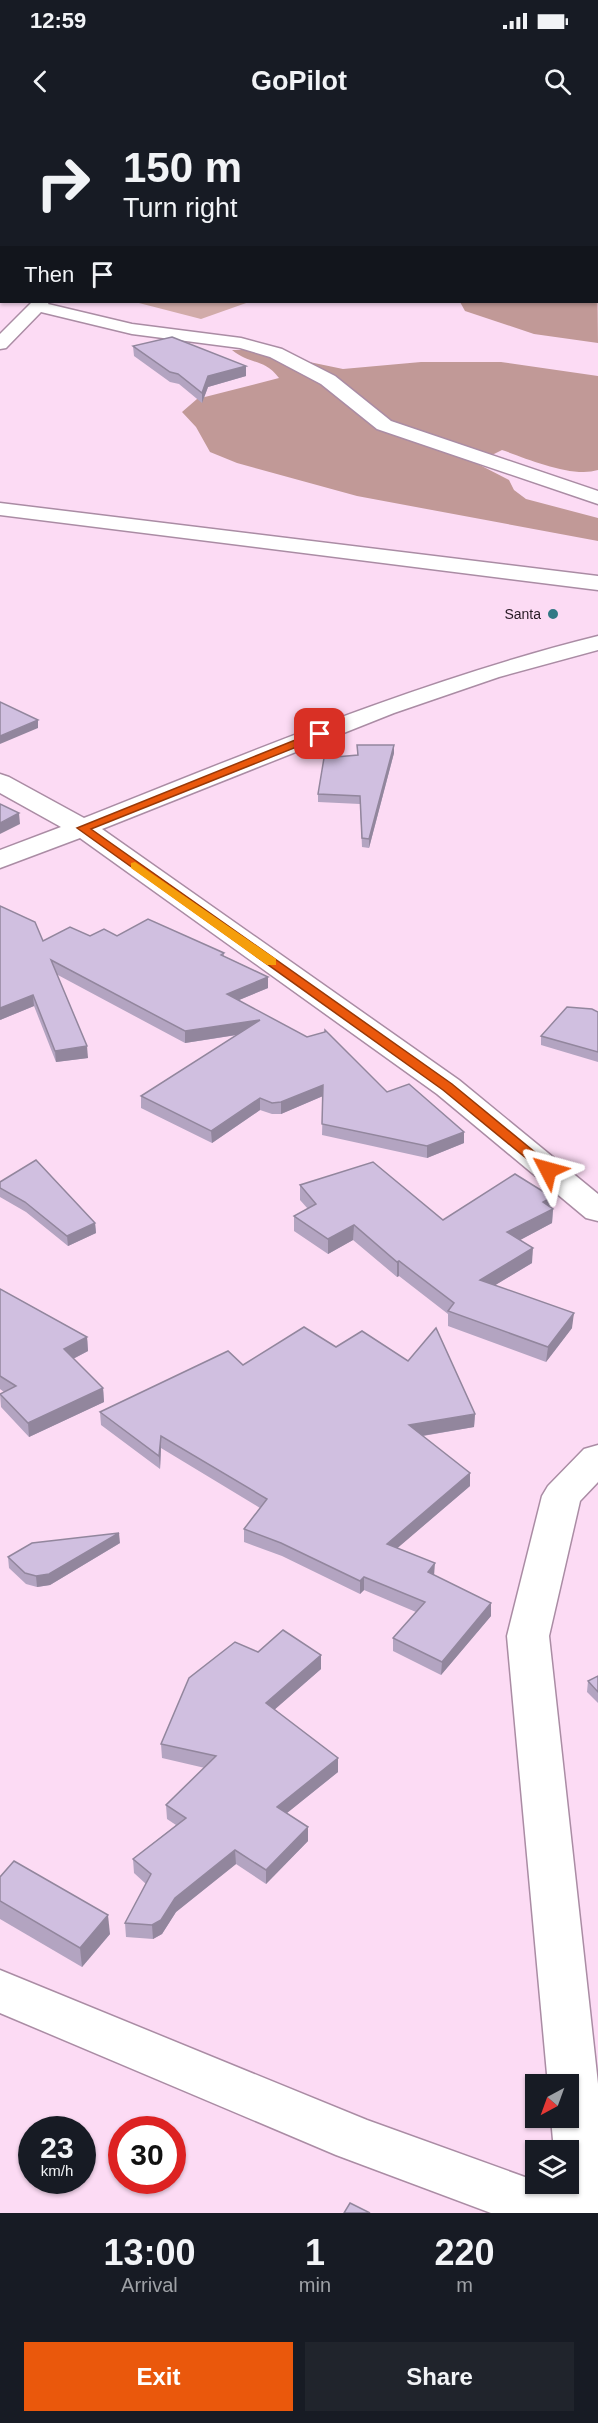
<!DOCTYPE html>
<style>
body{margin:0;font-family:Helvetica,sans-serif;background:#20242c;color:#f1f3f6;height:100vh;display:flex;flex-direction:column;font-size:22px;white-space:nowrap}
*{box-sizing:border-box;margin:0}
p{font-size:20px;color:#9ea1a6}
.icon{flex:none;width:33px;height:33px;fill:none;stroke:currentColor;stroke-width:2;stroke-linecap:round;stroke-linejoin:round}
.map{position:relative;height:2093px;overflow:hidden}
.sheet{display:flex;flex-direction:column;background:#171b24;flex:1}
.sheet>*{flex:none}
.guide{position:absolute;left:0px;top:0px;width:598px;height:183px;box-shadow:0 2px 4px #0004;background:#171b24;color:#f1f3f6;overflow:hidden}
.needle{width:39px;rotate:221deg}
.tools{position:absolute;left:525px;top:1954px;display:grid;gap:12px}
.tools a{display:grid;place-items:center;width:54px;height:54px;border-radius:0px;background:#171b24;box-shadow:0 2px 4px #0004;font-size:30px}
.speed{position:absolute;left:18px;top:1996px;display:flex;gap:12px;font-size:30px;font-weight:700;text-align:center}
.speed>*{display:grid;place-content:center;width:78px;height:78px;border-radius:50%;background:#171b24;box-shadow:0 2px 4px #0004;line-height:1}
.speed small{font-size:15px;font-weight:400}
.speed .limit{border:9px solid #d22;background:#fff;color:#111}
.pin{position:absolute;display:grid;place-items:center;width:51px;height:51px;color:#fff;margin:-26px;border-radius:12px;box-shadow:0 3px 9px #0006}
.me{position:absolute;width:66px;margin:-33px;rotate:309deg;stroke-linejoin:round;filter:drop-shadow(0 0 4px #0008)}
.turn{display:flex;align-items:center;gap:21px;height:126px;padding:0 24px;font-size:27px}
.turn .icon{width:78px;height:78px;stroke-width:2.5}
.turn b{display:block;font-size:42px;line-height:51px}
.then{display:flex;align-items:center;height:57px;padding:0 24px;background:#0003;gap:12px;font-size:22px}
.eta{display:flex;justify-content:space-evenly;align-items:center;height:102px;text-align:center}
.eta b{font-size:36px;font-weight:700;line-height:42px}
.primary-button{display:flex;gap:12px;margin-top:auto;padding:12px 24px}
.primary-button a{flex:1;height:69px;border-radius:0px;background:#ea580c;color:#fff;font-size:24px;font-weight:700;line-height:69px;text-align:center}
.primary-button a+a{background:#20242c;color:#f1f3f6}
.status{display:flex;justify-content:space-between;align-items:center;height:42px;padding:0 30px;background:#171b24;direction:ltr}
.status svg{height:16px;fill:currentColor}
header{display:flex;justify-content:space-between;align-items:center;height:78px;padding:0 24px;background:#171b24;font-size:27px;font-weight:700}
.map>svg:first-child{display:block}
.green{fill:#d1aba9}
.forest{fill:#c19997}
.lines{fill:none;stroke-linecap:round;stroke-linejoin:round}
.minor-casing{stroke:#aa8ca4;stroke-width:3}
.major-casing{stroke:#aa8ca4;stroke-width:3}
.minor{fill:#fff;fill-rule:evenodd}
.major{fill:#fff;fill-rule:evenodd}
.wall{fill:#b3a4c1}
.shaded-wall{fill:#92869d}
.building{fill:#d0bfe0;stroke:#92869d;stroke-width:1.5}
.route{fill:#ea580c;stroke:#983908;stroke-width:1.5}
.slow{fill:#f59e0b}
.poi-dot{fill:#327985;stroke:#fcdbf4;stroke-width:2}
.labels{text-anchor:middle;stroke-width:4.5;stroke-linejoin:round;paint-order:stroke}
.far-poi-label{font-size:14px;fill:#271b24;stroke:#fcdbf4;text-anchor:end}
</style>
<div class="status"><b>12:59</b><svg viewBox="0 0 49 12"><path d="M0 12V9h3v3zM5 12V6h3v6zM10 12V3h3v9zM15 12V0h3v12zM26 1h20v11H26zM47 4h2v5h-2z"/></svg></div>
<header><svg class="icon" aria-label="back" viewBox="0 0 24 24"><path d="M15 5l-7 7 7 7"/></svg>GoPilot<svg class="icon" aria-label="search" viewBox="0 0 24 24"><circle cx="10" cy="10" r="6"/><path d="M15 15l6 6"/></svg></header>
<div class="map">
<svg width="598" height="2093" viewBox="0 0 598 2093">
<rect width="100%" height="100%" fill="#fcdbf4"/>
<polygon class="green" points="135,182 249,182 201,199"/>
<g class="forest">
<polygon points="597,129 598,223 534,214 465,191 460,182 597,182"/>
<path d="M 232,230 L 251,230 L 343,249 L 421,242 L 501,242 L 598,256 L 598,350 C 572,358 528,339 502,330 L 476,343 L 509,360 L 514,370 L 526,379 L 598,398 L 598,421 L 357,376 L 237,343 L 210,332 L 196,307 L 182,292 L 197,279 L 279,258 C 264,238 250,245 232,230 Z"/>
</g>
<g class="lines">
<defs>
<g id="minor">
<rect x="0" y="42" width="2" height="8"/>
<rect x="597" y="56" width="1" height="8"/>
<polygon points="32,182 49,182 48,184 132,204 241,218 282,229 335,256 391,301 598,371 598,384 377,309 321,264 270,237 240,228 132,214 41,192 6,228 0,229 0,214"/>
<path d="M 598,516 L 598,530 L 499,557 L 394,593 L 102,709 L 459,960 L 598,1074 L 598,1101 L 586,1098 L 437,974 L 80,718 L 0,748 L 0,730 L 61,707 L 0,673 L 0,654 L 9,657 L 84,698 C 253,631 421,560 598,516 Z"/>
<polygon points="598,1325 598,1362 580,1381 549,1516 598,1964 598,2093 491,2093 336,2035 0,1893 0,1850 367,2000 536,2061 536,2064 558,2069 557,2064 568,2064 568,2031 554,2031 551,1998 568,1998 568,1965 548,1965 507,1516 542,1376 548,1366 584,1329"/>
</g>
<polygon id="major" points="0,383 598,456 598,470 0,395"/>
</defs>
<use href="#minor" class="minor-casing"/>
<use href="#major" class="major-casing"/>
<use href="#minor" class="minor"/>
<use href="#major" class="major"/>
</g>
<g class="wall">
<polygon points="187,0 379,0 377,2 195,2"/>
<polygon points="425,0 519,0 514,2 434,2"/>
<polygon points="529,0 567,0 562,2 536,2"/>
<polygon points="133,226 246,256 208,267 202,283 179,264 170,262 134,236"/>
<polygon points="357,625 394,625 394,633 369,728 362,727 360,684 318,682 318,674 357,636"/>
<polygon points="90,816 117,816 224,833 224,836 268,857 268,868 239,880 387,972 464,1023 427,1038 322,1015 323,976 281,994 272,994 260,990 212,1023 141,988 141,976 237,915 185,923 56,854 88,938 56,942 34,886 0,900 43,821"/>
<polygon points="598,892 598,942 541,925 541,916"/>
<polygon points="0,1062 95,1103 96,1113 68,1126 26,1092 0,1077"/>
<polygon points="300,1065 443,1100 551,1087 553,1089 552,1103 520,1120 532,1143 495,1165 572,1208 546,1242 448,1206 448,1194 399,1156 397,1157 353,1120 328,1134 294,1111 294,1096 308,1089 300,1080"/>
<polygon points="0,1169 87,1217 88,1231 73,1239 103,1268 104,1282 29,1317 1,1287 0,1274 4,1272 0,1269"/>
<polygon points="336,1227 475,1294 474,1307 423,1316 470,1366 397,1428 434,1455 491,1483 491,1496 441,1555 393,1531 393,1518 416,1492 364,1470 360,1474 282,1436 244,1422 244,1409 260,1388 161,1328 160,1349 101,1305 100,1292 243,1245"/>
<polygon points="120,1423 50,1465 37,1467 26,1464 9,1448 8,1437"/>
<polygon points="258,1532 321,1549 274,1590 338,1638 338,1652 287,1693 308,1721 266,1764 236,1744 176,1792 162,1814 153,1819 126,1817 125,1803 146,1764 134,1753 133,1739 176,1705 167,1699 166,1685 205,1648 162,1638 161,1624"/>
<polygon points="598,1556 598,1583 587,1572 588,1561"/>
<polygon points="0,1757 110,1814 82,1847 0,1799"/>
</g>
<g class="shaded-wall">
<polygon points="502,0 519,0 514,2 498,2"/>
<polygon points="553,0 567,0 562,2 553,2"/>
<polygon points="246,246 246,256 208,267 202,283 202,273 208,256"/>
<polygon points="38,600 38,608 0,624 0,616"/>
<polygon points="394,625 394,633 369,728 369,719"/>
<polygon points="19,693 20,704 0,714 0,703"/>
<polygon points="268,857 268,868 227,885 227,874"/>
<polygon points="33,875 34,886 0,900 0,888"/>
<polygon points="260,900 260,911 185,923 185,911"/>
<polygon points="87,926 88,938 56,942 55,931"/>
<polygon points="323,965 323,976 281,994 281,982"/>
<polygon points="260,978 260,990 212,1023 211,1011"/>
<polygon points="464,1012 464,1023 427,1038 427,1026"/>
<polygon points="552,1077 551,1090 553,1089 552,1103 507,1127 507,1112 543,1082"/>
<polygon points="95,1103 96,1113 68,1126 67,1116"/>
<polygon points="354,1105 353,1120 328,1134 328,1119"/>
<polygon points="533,1128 532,1143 479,1175 480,1160"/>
<polygon points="399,1141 399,1156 397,1157 397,1142"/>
<polygon points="574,1193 572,1208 546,1242 548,1227"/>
<polygon points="87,1217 88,1231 65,1243 64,1229"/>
<polygon points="103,1268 104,1282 29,1317 28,1303"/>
<polygon points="475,1294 474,1307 409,1318 409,1305"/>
<polygon points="161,1316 161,1328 160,1349 159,1336"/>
<polygon points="470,1353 470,1366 387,1437 387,1424"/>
<polygon points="119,1413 120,1423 50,1465 37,1467 36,1456"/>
<polygon points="435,1443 434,1456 428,1452"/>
<polygon points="364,1457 364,1470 360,1474 360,1461"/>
<polygon points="491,1483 491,1496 441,1555 442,1542"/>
<polygon points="321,1535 321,1549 266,1597 266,1583"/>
<polygon points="338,1638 338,1652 277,1701 277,1687"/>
<polygon points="308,1707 308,1721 266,1764 266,1750"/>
<polygon points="235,1730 236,1744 176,1792 162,1814 153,1819 152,1805 175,1778"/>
<polygon points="108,1795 110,1814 82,1847 80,1828"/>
</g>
<g class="building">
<polygon points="213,0 372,0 370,2 221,2"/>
<polygon points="456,0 502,0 498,2 464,2"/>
<polygon points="172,217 246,246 208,256 202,273 178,254 170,252 133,226"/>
<polygon points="0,582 38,600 0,616"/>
<polygon points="357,625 394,625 369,719 362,718 360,676 318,674 324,638 358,635"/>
<polygon points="0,684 19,693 0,703"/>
<polygon points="0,786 35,802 43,821 70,807 90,816 104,809 117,816 148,799 224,833 221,835 268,857 227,874 307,917 325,912 325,910 387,972 409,964 464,1012 427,1026 322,1004 323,965 281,982 272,983 260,978 211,1011 141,976 260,900 185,911 51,840 87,926 55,931 33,875 0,888"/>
<polygon points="567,887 592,889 598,892 598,932 541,916"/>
<polygon points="36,1040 95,1103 67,1116 25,1082 0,1068 0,1062"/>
<polygon points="373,1042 443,1100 515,1054 552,1077 543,1082 553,1089 507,1112 533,1128 480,1160 574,1193 548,1227 448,1191 454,1183 399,1141 397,1142 354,1105 328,1119 294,1096 316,1084 300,1065"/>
<polygon points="0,1169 87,1217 64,1229 103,1268 28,1303 0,1274 16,1266 0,1256"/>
<polygon points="304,1207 336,1227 362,1211 408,1241 436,1208 475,1294 409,1305 470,1353 387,1424 435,1443 428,1452 491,1483 442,1542 393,1518 425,1482 364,1457 360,1461 281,1423 244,1409 267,1379 161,1316 159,1336 100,1292 228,1231 243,1245"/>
<polygon points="119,1413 49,1454 36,1456 25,1453 8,1437 32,1423"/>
<polygon points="283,1510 321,1535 266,1583 338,1638 277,1687 308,1707 266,1750 235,1730 175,1778 161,1800 152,1805 125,1803 151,1754 133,1739 186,1698 166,1685 216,1636 161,1624 189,1558 235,1522 258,1532"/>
<polygon points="598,1556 598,1572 588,1561"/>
<polygon points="14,1741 108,1795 80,1828 0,1781 0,1757"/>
<polygon points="350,2083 370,2093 344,2093"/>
</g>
<polygon class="route" points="320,610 324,611 324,616 91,709 452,964 553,1047 555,1050 553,1052 543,1052 443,970 77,708"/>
<polygon class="slow" points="135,742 276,839 276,845 267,845 131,748 131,743"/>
<circle class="poi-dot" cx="553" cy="494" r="6"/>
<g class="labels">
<g class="far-poi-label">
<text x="541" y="499">Santa</text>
</g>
</g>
</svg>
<div class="tools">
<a><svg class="needle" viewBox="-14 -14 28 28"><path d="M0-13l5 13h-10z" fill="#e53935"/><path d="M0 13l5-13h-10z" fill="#9ea1a6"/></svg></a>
<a><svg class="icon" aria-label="layers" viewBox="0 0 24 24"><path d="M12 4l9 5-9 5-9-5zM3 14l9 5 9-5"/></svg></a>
</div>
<div class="speed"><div>23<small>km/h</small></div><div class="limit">30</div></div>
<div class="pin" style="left:320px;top:614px;background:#d93025"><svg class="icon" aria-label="arrive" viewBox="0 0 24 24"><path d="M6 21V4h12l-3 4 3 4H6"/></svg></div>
<svg class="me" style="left:548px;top:1050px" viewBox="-20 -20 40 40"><path d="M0-17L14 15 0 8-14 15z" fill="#ea580c" stroke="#fff" stroke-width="4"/></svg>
<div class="guide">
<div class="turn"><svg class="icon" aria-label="right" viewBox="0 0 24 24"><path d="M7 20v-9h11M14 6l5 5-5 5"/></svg><div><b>150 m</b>Turn right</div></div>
<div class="then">Then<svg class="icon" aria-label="arrive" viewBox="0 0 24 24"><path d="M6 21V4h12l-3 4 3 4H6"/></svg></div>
</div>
</div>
<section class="sheet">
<div class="eta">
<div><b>13:00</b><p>Arrival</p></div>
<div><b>1</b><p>min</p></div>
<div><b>220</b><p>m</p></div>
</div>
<div class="primary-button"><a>Exit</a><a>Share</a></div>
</section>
